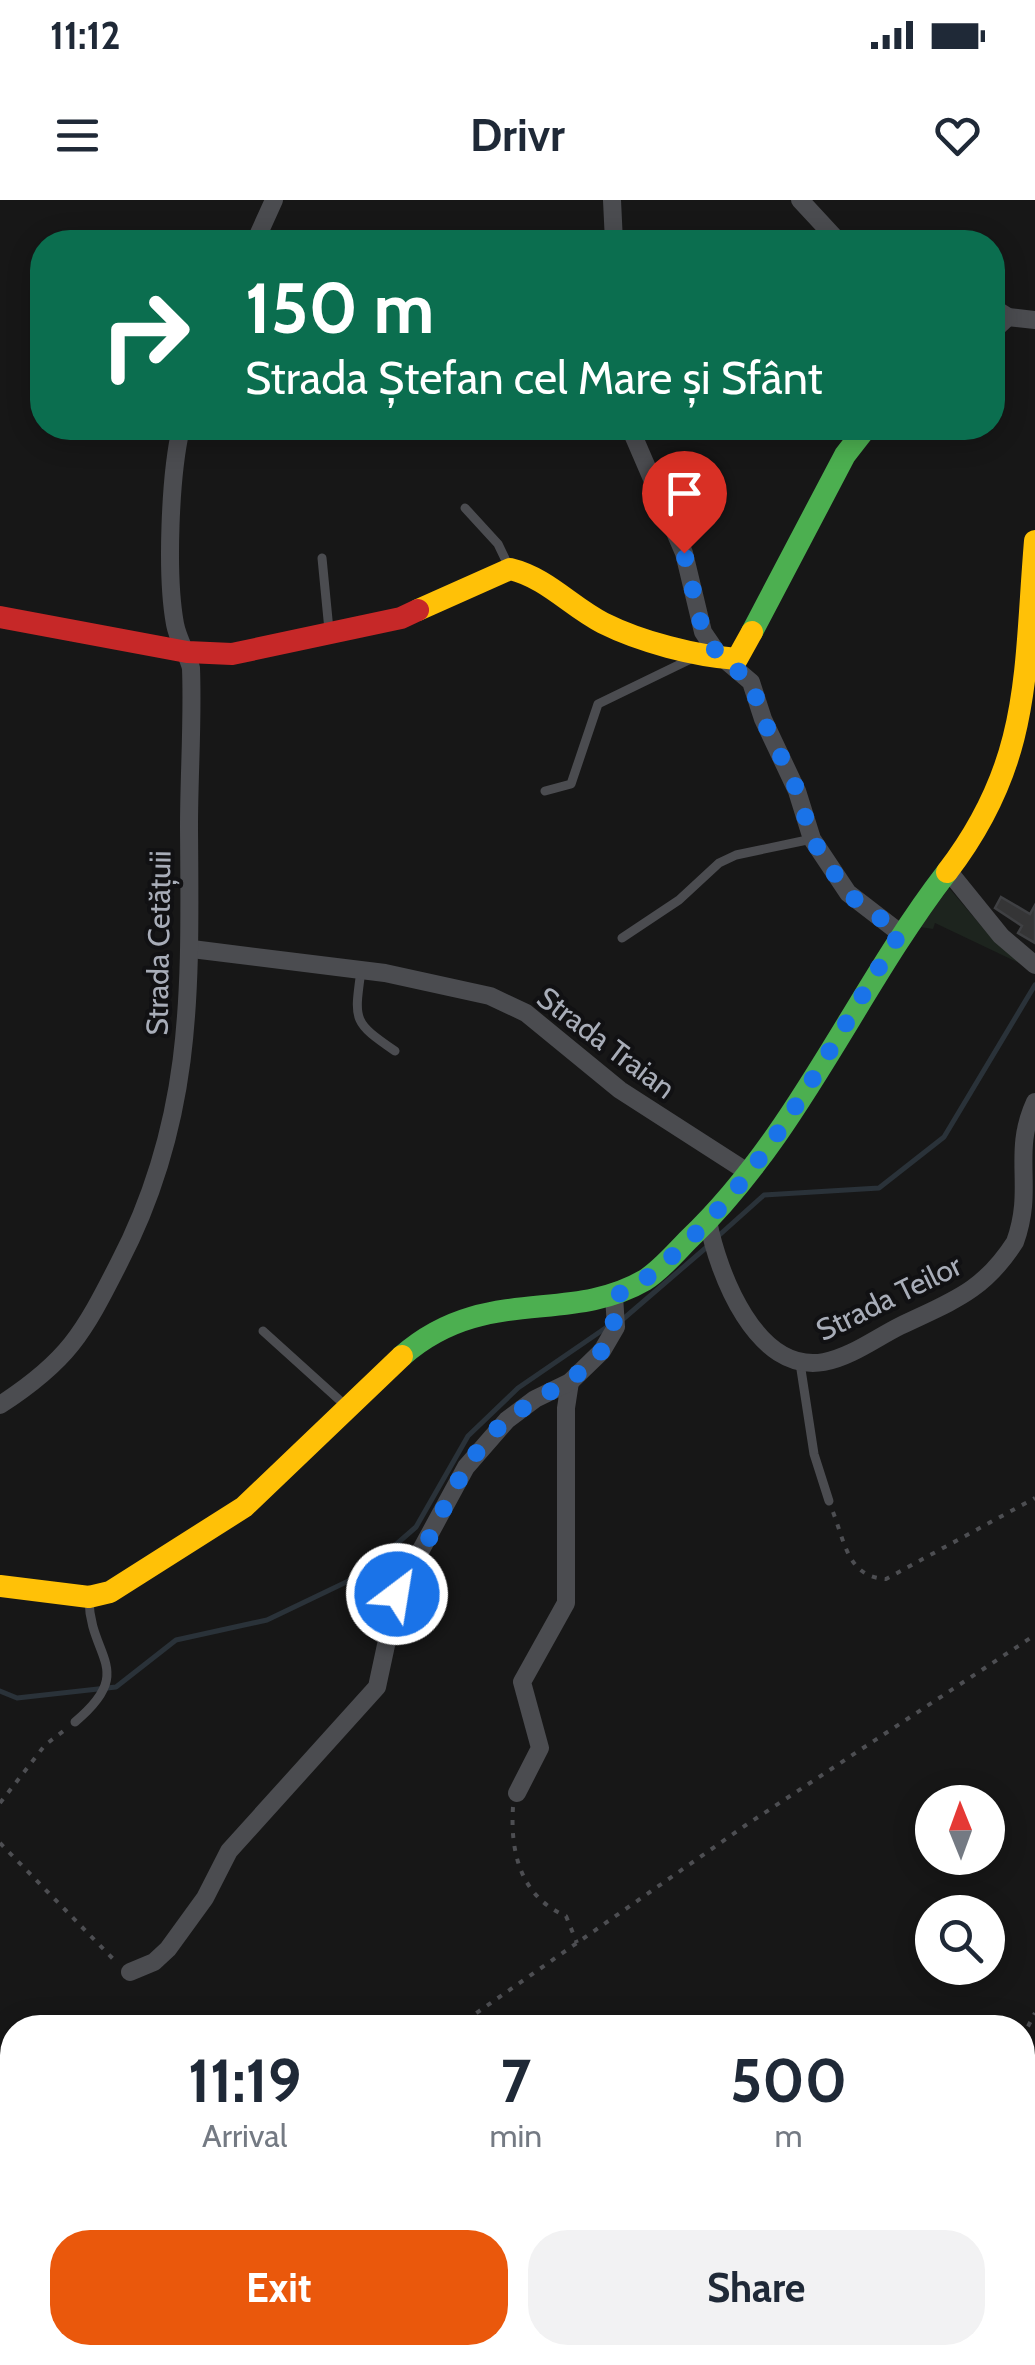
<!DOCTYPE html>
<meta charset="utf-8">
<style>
body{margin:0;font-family:Cabin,sans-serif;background:#f2f2f3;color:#1f2937;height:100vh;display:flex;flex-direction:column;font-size:38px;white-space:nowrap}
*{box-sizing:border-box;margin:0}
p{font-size:32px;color:#747a83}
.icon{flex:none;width:55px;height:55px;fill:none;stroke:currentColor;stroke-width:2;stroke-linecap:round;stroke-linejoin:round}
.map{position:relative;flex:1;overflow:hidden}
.sheet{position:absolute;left:0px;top:1815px;width:1035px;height:350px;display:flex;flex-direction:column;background:#fff;border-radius:40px 40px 0 0;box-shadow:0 5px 25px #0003}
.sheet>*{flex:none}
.guide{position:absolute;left:30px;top:30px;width:975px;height:210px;border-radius:40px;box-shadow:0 5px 25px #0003;background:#0b6e4f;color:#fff;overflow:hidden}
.needle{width:65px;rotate:359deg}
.controls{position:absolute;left:915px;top:1585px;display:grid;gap:20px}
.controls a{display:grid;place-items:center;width:90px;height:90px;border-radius:50%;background:#fff;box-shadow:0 5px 25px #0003;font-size:50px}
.pin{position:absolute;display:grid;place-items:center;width:85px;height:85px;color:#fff;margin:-102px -42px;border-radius:50% 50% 50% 0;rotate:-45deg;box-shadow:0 0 10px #0007}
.pin .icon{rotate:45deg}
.me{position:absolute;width:110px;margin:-55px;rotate:31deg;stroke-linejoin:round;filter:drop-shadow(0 0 8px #0008)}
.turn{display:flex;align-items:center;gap:35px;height:210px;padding:0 50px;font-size:45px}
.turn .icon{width:130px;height:130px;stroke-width:2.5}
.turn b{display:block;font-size:70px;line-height:85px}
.eta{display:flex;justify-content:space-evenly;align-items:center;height:170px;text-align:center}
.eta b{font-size:60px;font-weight:700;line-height:70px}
.primary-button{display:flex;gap:20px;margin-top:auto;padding:20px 50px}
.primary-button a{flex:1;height:115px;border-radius:40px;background:#ea580c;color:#fff;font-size:40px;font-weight:700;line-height:115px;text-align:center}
.primary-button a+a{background:#f2f2f3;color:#1f2937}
.status{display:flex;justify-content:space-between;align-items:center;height:70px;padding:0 50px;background:#fff;direction:ltr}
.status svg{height:28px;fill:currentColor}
header{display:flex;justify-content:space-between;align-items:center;height:130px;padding:0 50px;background:#fff;font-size:45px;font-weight:700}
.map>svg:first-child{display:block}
.green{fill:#1d241e}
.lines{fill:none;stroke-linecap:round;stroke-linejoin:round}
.stream{stroke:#2a3239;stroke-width:5}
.building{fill:#353536;stroke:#3f4043;stroke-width:2.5}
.path{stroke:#4d4e52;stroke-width:4;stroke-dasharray:5 8;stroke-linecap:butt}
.lane{stroke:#4b4c50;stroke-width:9}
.street{stroke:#4b4c50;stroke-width:18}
.fast{stroke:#4caf50;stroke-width:22}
.slow{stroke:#ffc107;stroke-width:22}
.jam{stroke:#c62828;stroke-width:22}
.route{stroke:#1a73e8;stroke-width:18;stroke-dasharray:0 32.4}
.labels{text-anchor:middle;stroke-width:8;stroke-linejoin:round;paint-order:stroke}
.street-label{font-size:30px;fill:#a8adb8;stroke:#111113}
</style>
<div class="status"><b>11:12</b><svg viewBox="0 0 49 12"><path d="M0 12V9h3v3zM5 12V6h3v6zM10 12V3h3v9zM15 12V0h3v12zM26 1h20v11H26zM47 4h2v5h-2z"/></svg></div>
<header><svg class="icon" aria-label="menu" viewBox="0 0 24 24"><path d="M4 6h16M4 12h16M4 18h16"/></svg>Drivr<svg class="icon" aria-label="heart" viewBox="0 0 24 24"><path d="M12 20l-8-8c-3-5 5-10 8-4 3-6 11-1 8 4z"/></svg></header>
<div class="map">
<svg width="1035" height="2165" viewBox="0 0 1035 2165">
<rect width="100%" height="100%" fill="#171717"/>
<g class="green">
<polygon points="949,688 989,735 1021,764 935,723 933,729 920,727"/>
<polygon points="1035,2026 1035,2165 977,2165 986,2153 1022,2152 1023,2060"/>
</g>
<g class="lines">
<g class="stream">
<polyline points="716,1038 764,995 879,988 944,937 1035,785"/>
<polyline points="622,1120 708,1046"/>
<polyline points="0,1491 17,1498 116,1487 176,1440 267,1420 361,1375 416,1327 468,1236 518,1188 607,1127"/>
</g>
</g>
<polygon class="building" points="1001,697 1030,714 1035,705 1035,743 1018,733 1022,726 995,708"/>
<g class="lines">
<g class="path">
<path d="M 833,1312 C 845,1343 848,1377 886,1379 L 1035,1298"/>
<polyline points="0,1603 45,1545 66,1529"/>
<path d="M 513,1607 C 510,1653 521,1697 566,1716 L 577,1743"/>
<polyline points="0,1643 118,1764"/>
<polyline points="455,1828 746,1625 1035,1435"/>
<polyline points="1022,1838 1035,1813"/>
<polyline points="461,2152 475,2165"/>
<polyline points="628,2165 646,2152"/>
</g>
<g class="lane">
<polyline points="465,308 498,344 510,369"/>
<polyline points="322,358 329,430"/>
<polyline points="545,591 571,584 598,504 697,456"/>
<polyline points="622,738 679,700 719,663 736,655 812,639"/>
<path d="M 361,771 C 354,821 353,822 395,851"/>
<polyline points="263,1131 346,1206"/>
<polyline points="800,1163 814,1254 829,1301"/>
<path d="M 75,1522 C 137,1470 90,1458 89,1400"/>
</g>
<g class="street">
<polyline points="612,0 614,42"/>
<polyline points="800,0 839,42"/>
<polyline points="255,42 274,0"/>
<polyline points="992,107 1008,117 1035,120"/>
<polyline points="992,132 1008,117"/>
<polyline points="630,228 684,353 703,432 718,454 751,482 763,519 797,591 812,639 848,693 900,733"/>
<polyline points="950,673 1001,736 1035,765"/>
<polyline points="192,749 385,773 490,796 526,813 620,890 749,973"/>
<path d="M 708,1021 C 718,1073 756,1174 824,1162 C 851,1157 876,1138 900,1126 C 952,1101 983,1092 1015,1042 C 1035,987 1011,954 1035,902"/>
<path d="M 0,1205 C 68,1161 83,1134 119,1063 C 195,917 190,786 189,627 C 189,574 193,521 191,468 C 187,453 178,440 175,424 C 166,375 170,276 181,228"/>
<polyline points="517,1593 540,1548 522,1482 566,1403 566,1208 570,1182"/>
<polyline points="130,1772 154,1762 168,1749 205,1698 229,1651 377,1487 397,1394 466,1267 507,1220 535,1199 570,1182 602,1151 616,1127 614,1096"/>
</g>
<g class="fast">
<polyline points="752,432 845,255 866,228"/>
<path d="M 402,1156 C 484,1084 568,1125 645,1080 C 661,1070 676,1052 689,1039 C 798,935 856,790 947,672"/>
</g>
<g class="slow">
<path d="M 418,410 L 510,369 C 547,378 570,406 603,423 C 641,442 695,456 737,459 L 752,432"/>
<path d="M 947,672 C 1032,561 1024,473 1035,341"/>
<polyline points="0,1386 89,1397 110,1392 244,1307 402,1156"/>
</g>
<polyline class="jam" points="0,417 187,452 232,454 401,418 418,410"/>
</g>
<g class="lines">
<path class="route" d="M 397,1394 C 434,1342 450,1276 496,1230 C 541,1184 624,1175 614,1096 C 644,1084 664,1064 687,1042 C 779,954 833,840 900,733 L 848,694 L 812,639 L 797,590 L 763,519 L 751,482 L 718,454 L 703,432 L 684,353"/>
</g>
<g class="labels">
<g class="street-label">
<text transform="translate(159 743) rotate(-89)" y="10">Strada Cetățuii</text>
<text transform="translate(606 843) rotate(37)" y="10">Strada Traian</text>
<text transform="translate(889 1098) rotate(-26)" y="10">Strada Teilor</text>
</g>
</g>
</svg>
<div class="controls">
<a><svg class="needle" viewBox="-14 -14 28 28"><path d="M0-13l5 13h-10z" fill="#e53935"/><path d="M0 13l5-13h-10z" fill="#747a83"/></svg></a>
<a><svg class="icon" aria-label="search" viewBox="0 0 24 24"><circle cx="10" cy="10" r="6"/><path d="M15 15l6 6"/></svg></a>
</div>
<div class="pin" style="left:684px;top:353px;background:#d93025"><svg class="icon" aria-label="arrive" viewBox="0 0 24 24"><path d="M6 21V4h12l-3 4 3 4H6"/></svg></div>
<svg class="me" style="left:397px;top:1394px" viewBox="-20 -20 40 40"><circle r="17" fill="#1a73e8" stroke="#fff" stroke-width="3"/><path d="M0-11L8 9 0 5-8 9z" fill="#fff"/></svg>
<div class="guide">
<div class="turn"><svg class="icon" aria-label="right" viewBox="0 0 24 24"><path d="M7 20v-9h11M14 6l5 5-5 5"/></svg><div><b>150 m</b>Strada Ștefan cel Mare și Sfânt</div></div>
</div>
<section class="sheet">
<div class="eta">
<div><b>11:19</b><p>Arrival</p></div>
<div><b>7</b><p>min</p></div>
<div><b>500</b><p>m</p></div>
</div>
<div class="primary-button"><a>Exit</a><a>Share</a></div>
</section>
</div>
